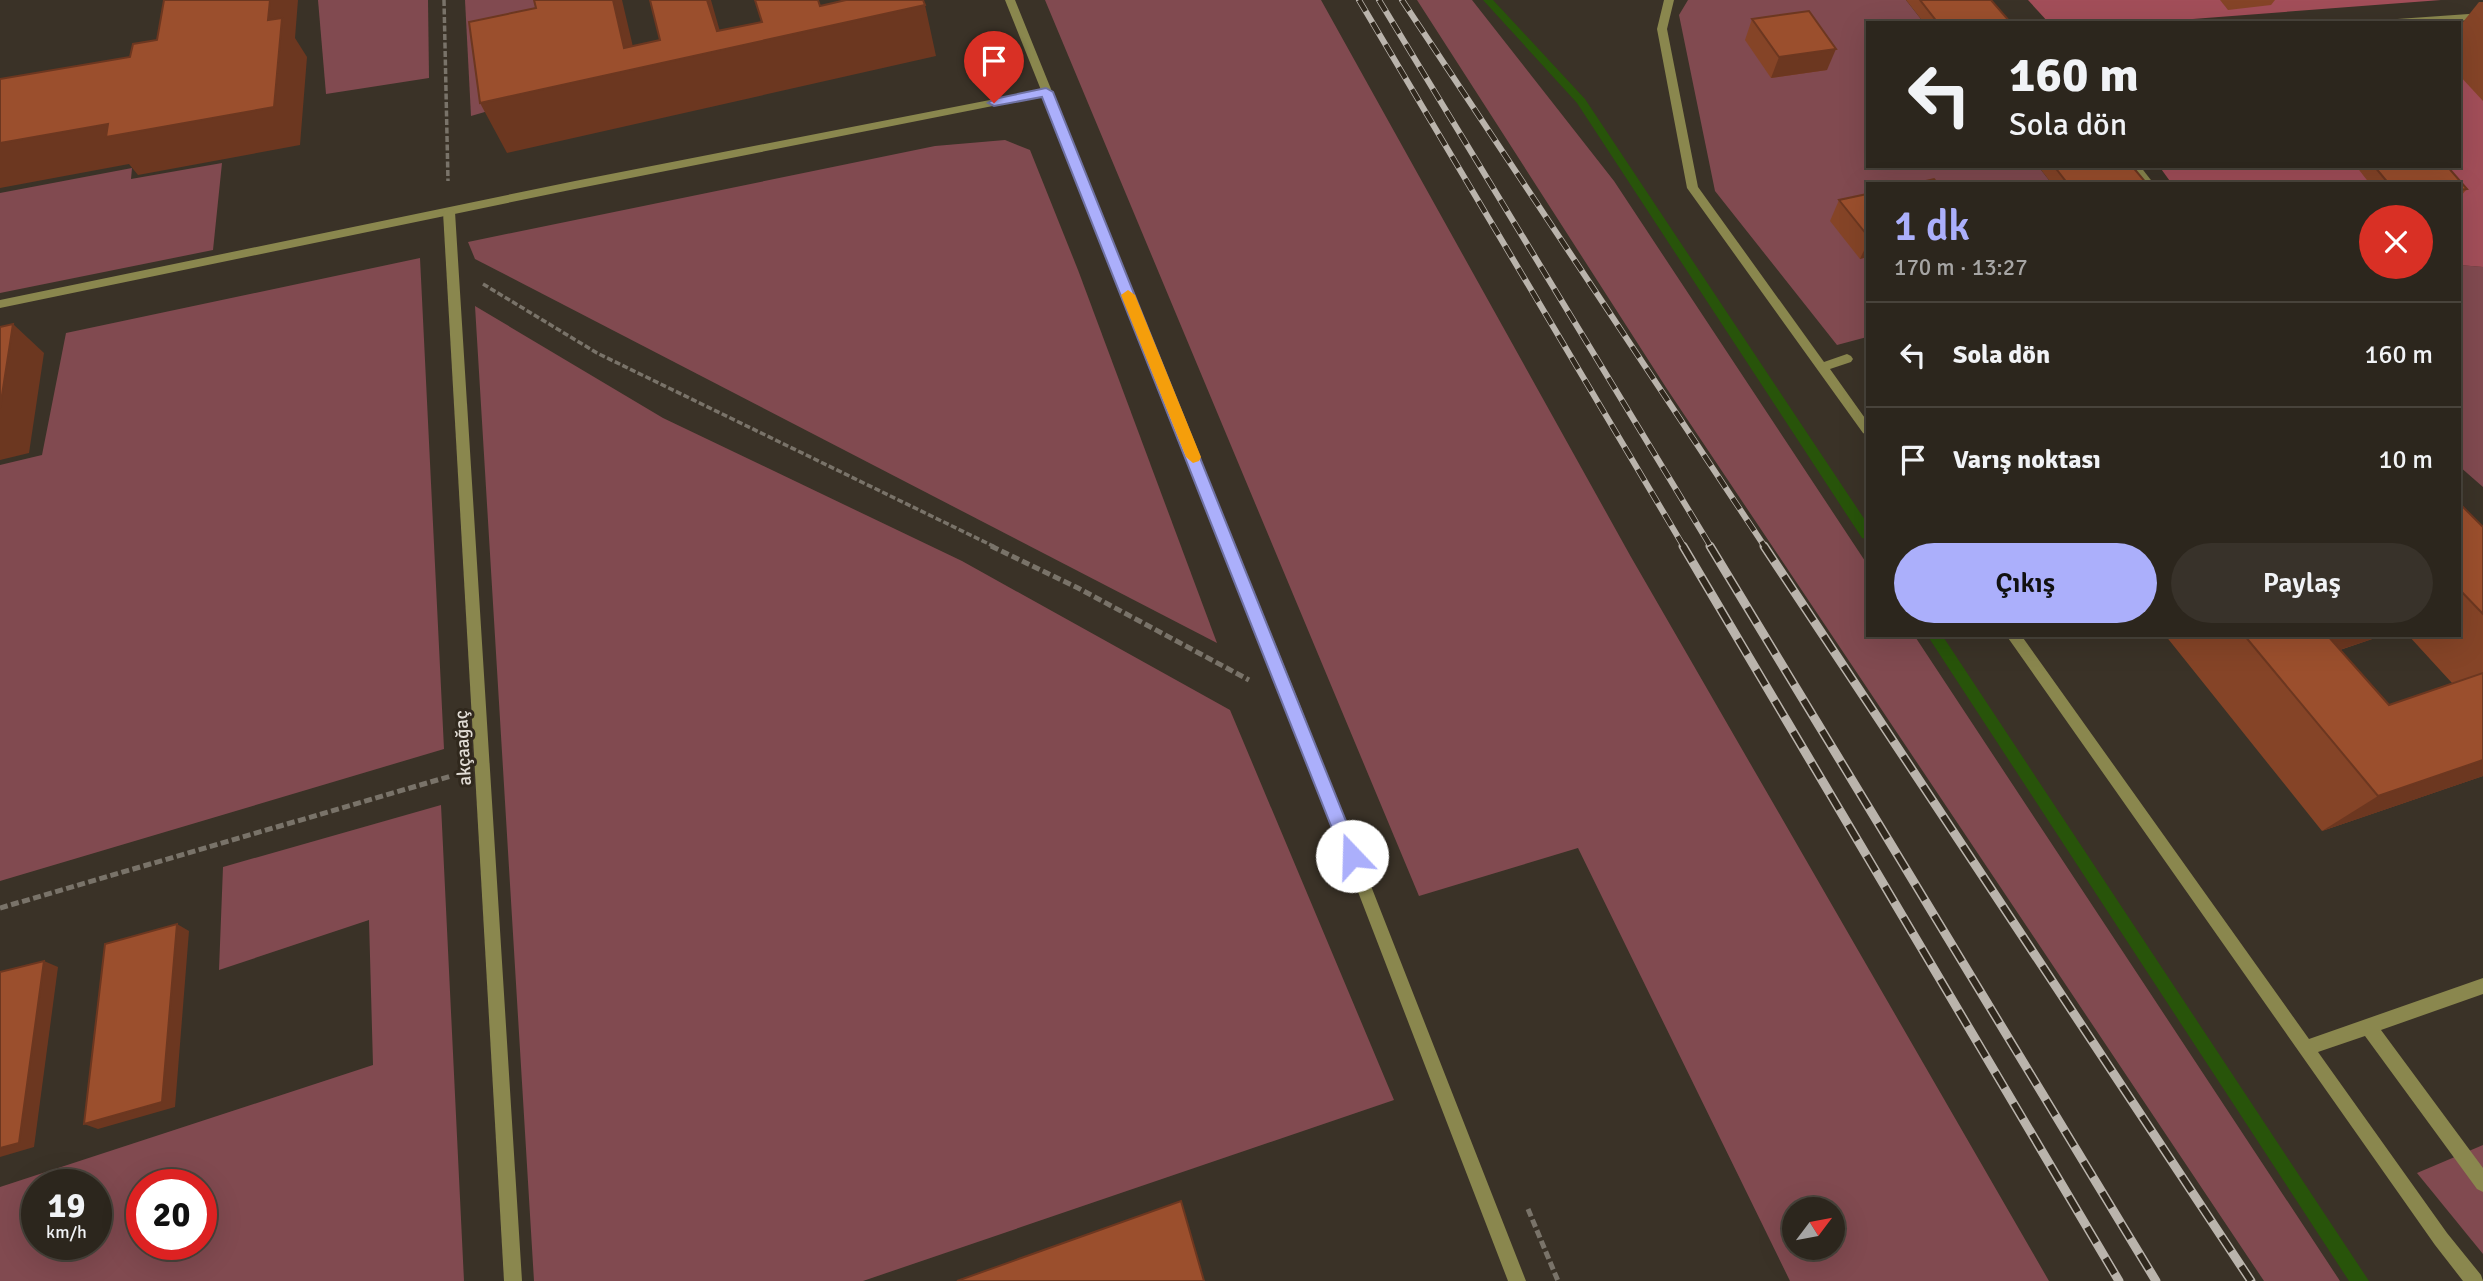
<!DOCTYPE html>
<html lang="tr">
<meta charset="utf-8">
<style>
body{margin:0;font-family:Signika,sans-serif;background:#38322a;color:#f1f3f6;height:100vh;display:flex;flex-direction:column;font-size:26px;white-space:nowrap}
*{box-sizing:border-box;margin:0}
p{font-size:23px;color:#a6a5a4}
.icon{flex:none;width:38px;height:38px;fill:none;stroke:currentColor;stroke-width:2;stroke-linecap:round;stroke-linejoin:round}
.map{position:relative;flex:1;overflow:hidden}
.drawer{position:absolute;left:1866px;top:182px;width:595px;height:455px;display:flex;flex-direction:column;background:#2c261d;border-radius:0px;box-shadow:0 7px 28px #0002,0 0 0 2px #48433b}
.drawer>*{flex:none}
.top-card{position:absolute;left:1866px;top:21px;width:595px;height:147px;border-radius:0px;box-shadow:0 7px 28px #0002,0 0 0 2px #48433b;background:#2c261d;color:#f1f3f6;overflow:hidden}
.needle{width:46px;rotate:58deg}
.tools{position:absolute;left:1782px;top:1197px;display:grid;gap:14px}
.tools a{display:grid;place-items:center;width:63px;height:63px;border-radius:50%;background:#2c261d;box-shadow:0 7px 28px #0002,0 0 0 2px #48433b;font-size:35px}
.speed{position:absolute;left:21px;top:1169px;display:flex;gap:14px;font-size:35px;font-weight:700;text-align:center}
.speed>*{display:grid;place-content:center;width:91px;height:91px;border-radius:50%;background:#2c261d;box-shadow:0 7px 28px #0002,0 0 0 2px #48433b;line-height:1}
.speed small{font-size:18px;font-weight:400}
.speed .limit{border:10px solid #d22;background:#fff;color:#111}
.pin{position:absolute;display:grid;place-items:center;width:60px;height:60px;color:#fff;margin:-72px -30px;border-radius:50% 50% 50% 0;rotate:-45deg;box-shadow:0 0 7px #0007}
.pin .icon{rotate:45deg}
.me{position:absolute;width:77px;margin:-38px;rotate:339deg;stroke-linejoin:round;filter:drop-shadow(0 0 5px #0008)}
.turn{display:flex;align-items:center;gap:24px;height:147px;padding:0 28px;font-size:32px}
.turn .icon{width:91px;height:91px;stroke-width:2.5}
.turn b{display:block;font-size:49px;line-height:60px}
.round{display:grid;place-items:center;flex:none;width:74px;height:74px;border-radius:37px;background:#38322a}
.headline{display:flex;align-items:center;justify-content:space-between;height:119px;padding:0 28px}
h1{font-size:42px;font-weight:600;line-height:52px;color:#abaffb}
.action{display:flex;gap:14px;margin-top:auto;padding:14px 28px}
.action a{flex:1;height:80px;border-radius:42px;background:#abaffb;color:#111;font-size:28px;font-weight:600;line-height:80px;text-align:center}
.action a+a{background:#38322a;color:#f1f3f6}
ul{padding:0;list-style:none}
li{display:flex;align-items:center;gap:21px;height:105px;padding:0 28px;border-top:2px solid #48433b}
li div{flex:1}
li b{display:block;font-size:26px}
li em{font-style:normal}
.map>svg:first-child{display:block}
.green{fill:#814a50;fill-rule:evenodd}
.forest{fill:#a24e59}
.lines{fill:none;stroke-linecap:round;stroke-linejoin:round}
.stream{fill:#28540a;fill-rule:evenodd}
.path-far1{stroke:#797369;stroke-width:3.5;stroke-dasharray:6 2.5;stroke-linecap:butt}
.path{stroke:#797369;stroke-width:5;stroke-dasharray:8 3.5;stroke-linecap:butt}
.service{fill:#8a874e;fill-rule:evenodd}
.pedestrian{fill:#8a874e;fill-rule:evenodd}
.rail-far1-casing{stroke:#bab4ac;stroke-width:6}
.rail-casing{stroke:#bab4ac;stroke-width:9}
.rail-far1{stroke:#30281d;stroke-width:4.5;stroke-dasharray:13;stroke-linecap:butt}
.rail{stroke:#30281d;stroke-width:6;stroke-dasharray:18;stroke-linecap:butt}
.wall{fill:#854427}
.shaded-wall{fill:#6c3720}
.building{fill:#9b4f2d;stroke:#6c3720;stroke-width:2}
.route{fill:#abaffb;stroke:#6f72a3;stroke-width:2}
.slow{fill:#f59e0b}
.labels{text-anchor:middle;stroke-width:6;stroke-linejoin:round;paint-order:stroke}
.street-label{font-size:19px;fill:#e2ddd6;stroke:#30281d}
</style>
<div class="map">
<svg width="2483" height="1281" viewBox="0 0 2483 1281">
<rect width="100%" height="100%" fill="#3a3227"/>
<g class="green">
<polygon points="318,0 428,0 429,78 326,94"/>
<polygon points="465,0 544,0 495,109 471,116"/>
<path d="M 1045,0 L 1321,0 L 1631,557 L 2049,1281 L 1790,1281 L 1578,848 L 1419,896 ZM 1794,1209 L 1832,1209 L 1832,1248 L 1794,1248 Z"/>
<polygon points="1417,0 1472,0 1614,181 1867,564 1867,635 1914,635 2340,1281 2264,1281 1667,389"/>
<polygon points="1688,0 1906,0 1924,23 1867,23 1867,166 2038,166 2052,184 1867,184 1867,337 1837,345 1715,191 1679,15"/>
<polygon points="1005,140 1030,150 1078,270 1217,643 475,259 468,242 935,146"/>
<polygon points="222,163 213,250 0,293 0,193 132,168 131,179"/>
<polygon points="420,258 444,749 0,881 0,465 42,455 66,333"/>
<polygon points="2459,265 2483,267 2483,487 2459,466"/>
<polygon points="475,306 663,418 962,561 1230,710 1394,1100 863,1281 534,1281"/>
<path d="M 441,805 L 464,1281 L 0,1281 L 0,1187 L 373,1065 L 369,920 L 219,970 L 223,867 ZM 37,1185 L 96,1185 L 96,1244 L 37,1244 ZM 142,1185 L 201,1185 L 201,1244 L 142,1244 Z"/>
<polygon points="2483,1145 2483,1254 2417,1173"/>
</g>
<g class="forest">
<polygon points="2028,0 2441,0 2140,23 2049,23"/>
<polygon points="2483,29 2483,267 2459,265 2459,184 2172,184 2159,166 2459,166 2459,31"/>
</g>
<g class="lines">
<g class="stream">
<polygon points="1483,0 1493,0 1585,99 1867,523 1867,539 1862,538 1577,103"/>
<polygon points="1927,635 1942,635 2369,1281 2349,1281"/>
</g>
<g class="path-far1">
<polyline points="444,0 448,181"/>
<polyline points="483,284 597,353 995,547"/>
</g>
<g class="path">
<polyline points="991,546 1078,588 1249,680"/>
<polyline points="0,908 451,776"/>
<polyline points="1528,1209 1558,1281"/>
</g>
<g class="service">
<polygon points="1005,0 1015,0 1300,705 1526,1281 1508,1281 1286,705 1043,96 575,189 0,308 0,300 575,181 1041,90"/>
<polygon points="1664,0 1674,0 1667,29 1698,187 1824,362 1847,354 1851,356 1853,359 1851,362 1830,369 1867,421 1867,435 1863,433 1687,188 1657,29"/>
<polygon points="2483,13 2483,19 2431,23 2378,23 2383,20"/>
<polygon points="2129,166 2140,166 2154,184 2143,184"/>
<polygon points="2006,635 2021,635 2309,1039 2483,978 2483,994 2381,1030 2483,1168 2483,1192 2477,1189 2365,1036 2318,1052 2447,1233 2481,1275 2483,1281 2463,1281 2435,1245"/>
</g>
<polygon class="pedestrian" points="449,208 455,212 522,1281 504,1281 443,212"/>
<defs>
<g id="rail-far1">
<polyline points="1359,0 1684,547"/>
<polyline points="1379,0 1711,547"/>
<polyline points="1402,0 1765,547"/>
</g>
<g id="rail">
<polyline points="1683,546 2119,1281"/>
<polyline points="1710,546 2156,1281"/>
<polyline points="1764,546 2251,1281"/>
</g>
</defs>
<use href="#rail-far1" class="rail-far1-casing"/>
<use href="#rail" class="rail-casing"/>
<use href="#rail-far1" class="rail-far1"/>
<use href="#rail" class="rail"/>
</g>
<g class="wall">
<polygon points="1906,0 1991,0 2011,23 1924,23"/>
<polygon points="2220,0 2275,0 2271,5 2228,10"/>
<polygon points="2479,2 2483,2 2483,101 2459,75 2459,27"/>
<polygon points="1752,19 1827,70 1771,78 1745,40"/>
<polygon points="2038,166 2132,166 2147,184 2052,184"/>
<polygon points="2356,166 2447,166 2467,189 2459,198 2459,184 2370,184"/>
<polygon points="1867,194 1867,257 1860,259 1830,221 1839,200"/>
<polygon points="2459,503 2483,527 2483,776 2322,831 2165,635 2384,635 2340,650 2389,705 2452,683 2408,635 2459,635"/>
</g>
<g class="shaded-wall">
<polygon points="270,0 298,0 295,38 307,57 300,145 138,175 129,164 0,188 0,143 268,20"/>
<polygon points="613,0 622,0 638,68 717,31 707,0 711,0 725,49 925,5 936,56 507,153 480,103 624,48"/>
<polygon points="1836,49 1827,70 1771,78 1779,57"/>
<polygon points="1867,244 1867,257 1860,259"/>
<polygon points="13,324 44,353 29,453 0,460 0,408"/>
<polygon points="2319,635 2384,635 2273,672"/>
<polygon points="2483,760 2483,776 2322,831 2378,796"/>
<polygon points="177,924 189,931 175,1107 98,1129 84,1124"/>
<polygon points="44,961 58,967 34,1147 0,1157 0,1148"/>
</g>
<g class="building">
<polygon points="164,0 270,0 268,20 282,18 274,107 106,137 108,124 0,143 0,79 130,57 133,44 157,40"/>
<polygon points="534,0 613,0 624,48 660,40 650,0 707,0 717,31 762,22 755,0 818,0 820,6 846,0 923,0 925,5 480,103 469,22 536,8"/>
<polygon points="1920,0 1991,0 2011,23 1938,23"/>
<polygon points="1809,11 1836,49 1779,57 1752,19"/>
<polygon points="2054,166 2132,166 2147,184 2068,184"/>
<polygon points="2374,166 2447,166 2467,189 2459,190 2459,184 2389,184"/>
<polygon points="1934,179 1938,184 1913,184"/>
<polygon points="1867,194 1867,235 1839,200"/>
<polygon points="13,324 0,408 0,327"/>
<polygon points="2459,503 2483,527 2483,614 2459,589"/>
<polygon points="2244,635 2327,635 2389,705 2483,673 2483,760 2378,796"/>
<polygon points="177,924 162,1102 84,1124 105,944"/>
<polygon points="44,961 19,1143 0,1148 0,972"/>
<polygon points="1181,1201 1204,1281 957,1281"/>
</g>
<polygon class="route" points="1046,88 1053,92 1360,856 1358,861 1352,864 1346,861 1343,856 1042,97 994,106 988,103 994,99"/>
<polygon class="slow" points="1128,290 1135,295 1201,457 1199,461 1193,463 1186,457 1121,295"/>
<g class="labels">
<g class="street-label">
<text transform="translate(462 748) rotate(-93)" y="7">akçaağaç</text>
</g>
</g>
</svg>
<div class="tools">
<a><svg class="needle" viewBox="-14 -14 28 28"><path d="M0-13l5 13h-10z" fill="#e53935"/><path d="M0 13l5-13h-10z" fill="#a6a5a4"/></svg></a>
</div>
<div class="speed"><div>19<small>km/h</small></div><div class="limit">20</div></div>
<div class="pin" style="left:994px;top:103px;background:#d93025"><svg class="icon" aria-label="arrive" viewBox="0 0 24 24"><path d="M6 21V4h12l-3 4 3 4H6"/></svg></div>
<svg class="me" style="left:1352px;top:856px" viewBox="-20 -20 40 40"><circle r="19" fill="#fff"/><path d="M0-13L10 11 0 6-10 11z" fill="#abaffb"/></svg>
<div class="top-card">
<div class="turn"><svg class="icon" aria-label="left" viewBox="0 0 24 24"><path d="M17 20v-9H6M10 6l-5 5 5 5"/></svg><div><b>160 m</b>Sola dön</div></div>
</div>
<section class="drawer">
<div class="headline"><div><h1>1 dk</h1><p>170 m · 13:27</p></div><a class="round" style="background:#d93025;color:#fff"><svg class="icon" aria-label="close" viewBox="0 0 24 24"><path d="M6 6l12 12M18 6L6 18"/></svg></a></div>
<ul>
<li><svg class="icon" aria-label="left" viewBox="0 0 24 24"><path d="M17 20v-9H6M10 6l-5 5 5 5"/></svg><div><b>Sola dön</b></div><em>160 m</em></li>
<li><svg class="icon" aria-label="arrive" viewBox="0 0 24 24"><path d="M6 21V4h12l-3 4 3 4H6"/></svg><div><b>Varış noktası</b></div><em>10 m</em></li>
</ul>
<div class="action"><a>Çıkış</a><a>Paylaş</a></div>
</section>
</div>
